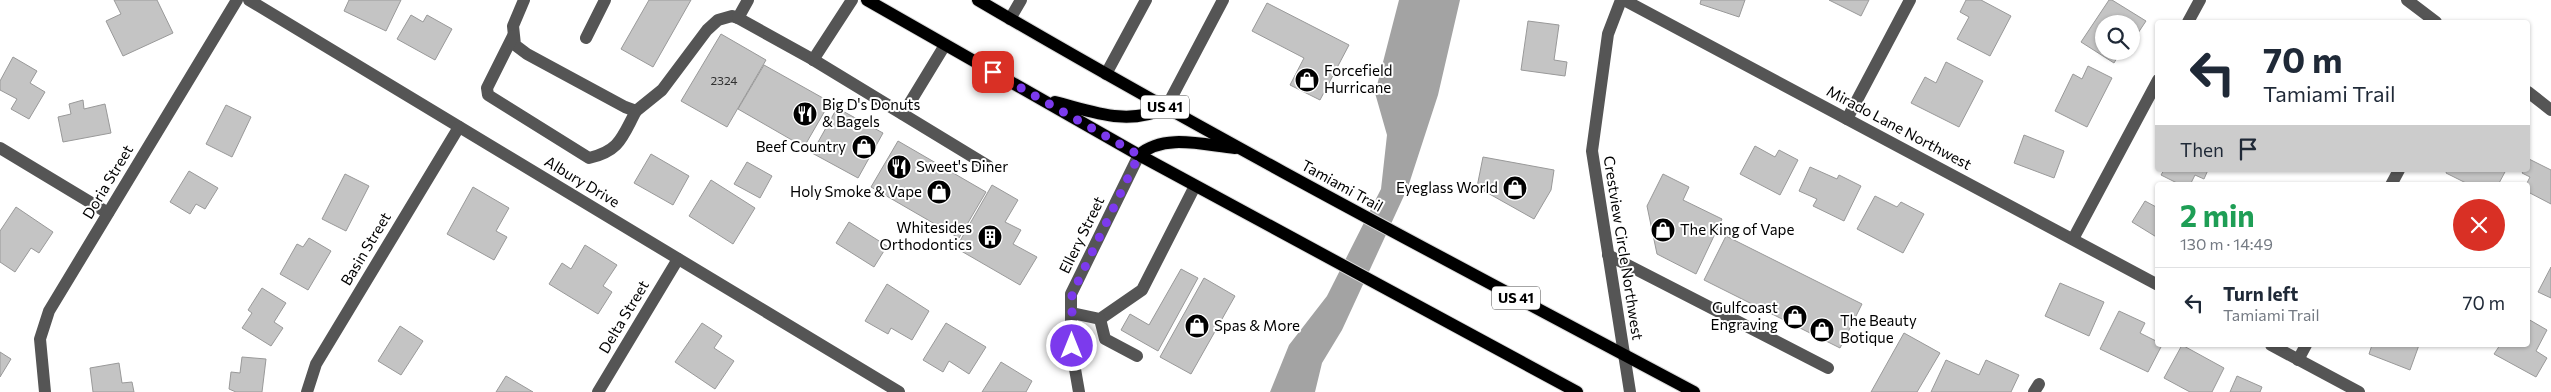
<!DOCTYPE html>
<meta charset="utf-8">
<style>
body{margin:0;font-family:Commissioner,sans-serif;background:#f6f6f7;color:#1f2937;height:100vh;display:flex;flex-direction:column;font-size:19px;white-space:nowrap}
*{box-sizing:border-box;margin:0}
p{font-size:16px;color:#747a83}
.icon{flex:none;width:28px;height:28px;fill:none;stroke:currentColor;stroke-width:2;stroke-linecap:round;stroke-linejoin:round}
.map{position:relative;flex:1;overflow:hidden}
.panel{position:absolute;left:2155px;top:182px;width:375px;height:165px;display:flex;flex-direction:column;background:#fff;border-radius:5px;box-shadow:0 1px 4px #0004}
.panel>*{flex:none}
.hud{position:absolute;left:2155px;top:20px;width:375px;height:152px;border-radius:5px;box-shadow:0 1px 4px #0004;background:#fff;color:#1f2937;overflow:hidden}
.controls{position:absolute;left:2095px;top:15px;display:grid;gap:10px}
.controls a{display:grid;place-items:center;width:45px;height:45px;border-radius:50%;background:#fff;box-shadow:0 1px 4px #0004;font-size:25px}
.pin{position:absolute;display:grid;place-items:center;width:42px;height:42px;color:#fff;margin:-21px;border-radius:10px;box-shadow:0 2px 8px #0006}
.me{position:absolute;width:55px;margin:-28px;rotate:0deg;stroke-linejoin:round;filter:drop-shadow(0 0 4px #0008)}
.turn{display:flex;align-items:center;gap:18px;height:105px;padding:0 25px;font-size:22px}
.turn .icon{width:65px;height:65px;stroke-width:2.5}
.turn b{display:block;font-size:35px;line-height:42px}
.then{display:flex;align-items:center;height:48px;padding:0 25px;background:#0003;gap:10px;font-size:19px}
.round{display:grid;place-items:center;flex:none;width:52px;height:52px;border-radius:26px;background:#f6f6f7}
.overview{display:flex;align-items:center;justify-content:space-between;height:85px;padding:0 25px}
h1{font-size:30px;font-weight:700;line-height:38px;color:#1e9e55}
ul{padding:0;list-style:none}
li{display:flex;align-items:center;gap:15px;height:70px;padding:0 25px;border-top:1px solid #e0e1e3}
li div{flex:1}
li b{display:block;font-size:19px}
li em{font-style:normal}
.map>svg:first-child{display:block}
.water{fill:#a3a3a3}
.building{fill:#c4c4c4;stroke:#999}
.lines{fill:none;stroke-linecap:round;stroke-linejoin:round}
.major-casing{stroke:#dbdbdb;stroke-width:14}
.minor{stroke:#555;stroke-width:12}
.major{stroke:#000;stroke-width:12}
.route{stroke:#7c3aed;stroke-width:9;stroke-dasharray:0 16.2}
.labels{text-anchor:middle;stroke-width:4;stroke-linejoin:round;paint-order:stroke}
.number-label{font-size:12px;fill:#313131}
.shield{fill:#fff;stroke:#4c4c4c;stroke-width:1}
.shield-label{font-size:14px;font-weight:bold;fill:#000}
.poi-label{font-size:15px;fill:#000;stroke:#fff;text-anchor:start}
.street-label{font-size:15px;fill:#000;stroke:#fff}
</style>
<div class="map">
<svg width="2551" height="392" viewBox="0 0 2551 392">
<rect width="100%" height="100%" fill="#fff"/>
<polygon class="water" points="1399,0 1460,0 1438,95 1408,187 1342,330 1322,363 1315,392 1270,392 1289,345 1327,296 1381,189 1387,135 1375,93"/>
<g class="building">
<polygon points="114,0 157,0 173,33 123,56 106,21 121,14"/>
<polygon points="349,0 401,0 386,31 344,11"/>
<polygon points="649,0 691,0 653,67 621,49"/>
<polygon points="1701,0 1745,0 1739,17 1700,4"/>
<polygon points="1829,0 1869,0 1861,16"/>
<polygon points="1966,0 1981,0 2011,16 1990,56 1957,39 1969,17 1960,12"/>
<polygon points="2109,0 2112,0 2146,21 2132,42 2131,24 2104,24 2104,51 2121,51 2114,63 2081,42"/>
<polygon points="1267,3 1349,45 1320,100 1290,85 1304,58 1252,31"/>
<polygon points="411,15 423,22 427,15 452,29 435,60 397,39"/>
<polygon points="1528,21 1559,25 1554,60 1567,62 1565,76 1521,70"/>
<polygon points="721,34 766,60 727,127 681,101"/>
<polygon points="13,57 37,71 30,83 45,92 29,119 11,109 17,99 0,90 0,81"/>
<polygon points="1946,62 1983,81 1959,127 1911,103 1925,77 1936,83"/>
<polygon points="764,65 830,102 804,147 738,109"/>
<polygon points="2088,66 2112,78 2087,127 2055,111 2073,74 2082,79"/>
<polygon points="83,100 84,109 105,104 111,133 63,142 58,117 71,114 69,104"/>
<polygon points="226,105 251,117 232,157 206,144"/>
<polygon points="837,108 883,133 858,178 812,153"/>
<polygon points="2024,135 2064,151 2054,178 2014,163"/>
<polygon points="898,141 986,192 959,238 871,187"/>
<polygon points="1755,146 1775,157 1779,150 1798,160 1780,195 1740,174"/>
<polygon points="651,154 689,176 673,205 634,183"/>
<polygon points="1483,157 1554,170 1551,190 1534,219 1477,187"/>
<polygon points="2529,159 2551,170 2551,204 2528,192 2526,185 2530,177 2522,173 2524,170 2528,170"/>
<polygon points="747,162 772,176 760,198 734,184"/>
<polygon points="1810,167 1837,179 1839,175 1861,186 1844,221 1813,206 1817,199 1799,191"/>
<polygon points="2164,170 2208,170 2204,179 2195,175 2190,185 2181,185 2161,175"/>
<polygon points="2447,170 2506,170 2498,185 2470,185 2446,173"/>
<polygon points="189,171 218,188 205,209 196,204 190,214 170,202"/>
<polygon points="345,174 369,186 346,231 322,219"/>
<polygon points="1663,174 1689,187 1683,200 1722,219 1696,274 1657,254 1647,206"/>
<polygon points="711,180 755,208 733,244 689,216"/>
<polygon points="992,185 1018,200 1005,222 1021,230 1013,244 1037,257 1020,285 956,248"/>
<polygon points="473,187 509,208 496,231 507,237 494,260 447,234"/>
<polygon points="1875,196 1897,207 1901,202 1924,214 1903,253 1857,229"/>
<polygon points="2145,201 2158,208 2158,238 2132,222"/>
<polygon points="16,207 53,232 39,253 31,248 15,272 0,262 0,231"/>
<polygon points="849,222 887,246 874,267 836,243"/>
<polygon points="1726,236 1862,304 1840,348 1704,280"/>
<polygon points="309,238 331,251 308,290 280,274 297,244 303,247"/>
<polygon points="585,245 617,265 603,286 612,292 598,314 549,284 562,263 571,269"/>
<polygon points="2551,267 2551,298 2538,292"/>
<polygon points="1181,269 1198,278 1158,351 1121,330 1130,314 1149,325"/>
<polygon points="1204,278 1235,296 1191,374 1160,357"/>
<polygon points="2060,283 2104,302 2089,336 2045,316"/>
<polygon points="887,284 929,311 912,340 891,328 888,334 865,321"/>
<polygon points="262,288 286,303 274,322 283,328 271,346 242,328 252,313 248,310"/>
<polygon points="2119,311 2145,323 2140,333 2158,342 2158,345 2162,345 2148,372 2100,349"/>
<polygon points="2528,319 2547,330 2536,351 2547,358 2536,377 2494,354 2500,345 2528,345"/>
<polygon points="702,323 722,336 714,348 734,361 715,389 675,362"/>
<polygon points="946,323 986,347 969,374 949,361 943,372 923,360"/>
<polygon points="400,326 423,341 401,375 378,361"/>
<polygon points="1904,333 1940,353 1917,392 1871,392"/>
<polygon points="2182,345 2224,368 2212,392 2190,392 2164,378"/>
<polygon points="2372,345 2419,345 2410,370 2369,354"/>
<polygon points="0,352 11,359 0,377"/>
<polygon points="242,357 266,359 262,392 236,392 229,389 231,372 240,373"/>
<polygon points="1946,360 1979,375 1986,360 2019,375 2011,392 1931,392"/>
<polygon points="1001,362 1032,381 1026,392 982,392"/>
<polygon points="119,363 122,383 132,382 134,392 93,392 90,368"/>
<polygon points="506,376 533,392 496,392"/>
<polygon points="2237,376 2262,387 2260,392 2230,392"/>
</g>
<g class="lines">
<defs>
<g id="major">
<polyline points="867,0 1139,155 1577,392"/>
<path d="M 978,0 C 1213,138 1454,264 1694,392"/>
<path d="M 1055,102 C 1094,112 1127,126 1166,108"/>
<path d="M 1139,155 C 1164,133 1204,145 1235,148"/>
</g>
</defs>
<use href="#major" class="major-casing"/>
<g class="minor">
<polyline points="249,0 899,392"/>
<polyline points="524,0 513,26 515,45 527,54 625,107 636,111 662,90 707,30 718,20 732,16 738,18"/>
<polyline points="748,0 738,18 812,59 988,166"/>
<polyline points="1621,0 1608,34 1592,151 1630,392"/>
<polyline points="1624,0 2158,285"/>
<polyline points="2407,0 2436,22"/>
<polyline points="1010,19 1021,0"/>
<polyline points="2188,22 2200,0"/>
<path d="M 513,36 L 487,88 L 488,95 L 589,158 C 620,151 622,137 636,111"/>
<polyline points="586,38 605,0"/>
<polyline points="813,60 852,0"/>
<polyline points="1106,74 1146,0"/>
<polyline points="2528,92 2551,110"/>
<polyline points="1166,108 1223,0"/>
<polyline points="903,114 945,45"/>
<polyline points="1847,119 1910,0"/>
<polyline points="0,148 108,213"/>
<polyline points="2391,185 2399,170"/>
<polyline points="2073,239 2158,80"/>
<polyline points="1608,255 1828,368"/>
<polyline points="1072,313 1100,319 1142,290 1195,186"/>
<polyline points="1100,319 1105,339 1137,356"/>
<polyline points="2271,345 2359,392"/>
<polyline points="2298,360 2306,345"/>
<polyline points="45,392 40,339 49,311 237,0"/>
<polyline points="307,392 316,364 459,127"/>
<polyline points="598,392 678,259"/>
<polyline points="1079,392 1071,346 1071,294 1139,155"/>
<polyline points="2034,392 2039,384"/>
</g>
<use href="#major" class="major"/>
</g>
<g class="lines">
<polyline class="route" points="993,72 1139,155 1072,294 1072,346"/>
</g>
<defs>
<symbol id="shop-disc" viewBox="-11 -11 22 22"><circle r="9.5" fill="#000" stroke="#fff"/><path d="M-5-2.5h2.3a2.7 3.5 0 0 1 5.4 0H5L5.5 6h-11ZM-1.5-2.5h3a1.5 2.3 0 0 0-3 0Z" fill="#fff"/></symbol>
<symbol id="restaurant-disc" viewBox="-11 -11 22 22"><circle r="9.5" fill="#000" stroke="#fff"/><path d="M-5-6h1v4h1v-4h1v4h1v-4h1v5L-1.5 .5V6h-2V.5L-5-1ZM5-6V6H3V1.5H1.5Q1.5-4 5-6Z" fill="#fff"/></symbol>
<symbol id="building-disc" viewBox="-11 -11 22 22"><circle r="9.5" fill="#000" stroke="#fff"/><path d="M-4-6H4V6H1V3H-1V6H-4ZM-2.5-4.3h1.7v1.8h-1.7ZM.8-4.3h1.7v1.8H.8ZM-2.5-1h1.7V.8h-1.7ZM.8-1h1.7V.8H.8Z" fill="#fff"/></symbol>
</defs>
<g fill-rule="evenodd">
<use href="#shop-disc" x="1293" y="66" width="28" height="28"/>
<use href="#restaurant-disc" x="791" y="100" width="28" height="28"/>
<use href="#shop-disc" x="850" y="133" width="28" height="28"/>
<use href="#restaurant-disc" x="885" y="153" width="28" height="28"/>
<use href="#shop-disc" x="1501" y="174" width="28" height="28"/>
<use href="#shop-disc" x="925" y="178" width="28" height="28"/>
<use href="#shop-disc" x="1649" y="216" width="28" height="28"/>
<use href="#building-disc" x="976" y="223" width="28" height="28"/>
<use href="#shop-disc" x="1781" y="303" width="28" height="28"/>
<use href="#shop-disc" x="1183" y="312" width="28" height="28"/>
<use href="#shop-disc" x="1808" y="316" width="28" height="28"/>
</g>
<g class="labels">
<g class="number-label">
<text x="724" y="85">2324</text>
</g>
<g class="shield">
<rect x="1141" y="95.5" width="48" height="23" rx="4"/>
<rect x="1492" y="286.5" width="48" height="23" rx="4"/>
</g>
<g class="shield-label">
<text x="1165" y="112">US 41</text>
<text x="1516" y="303">US 41</text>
</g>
<g class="poi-label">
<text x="1324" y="76">Forcefield<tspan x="1324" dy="17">Hurricane</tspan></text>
<text x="822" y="110">Big D's Donuts<tspan x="822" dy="17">&amp; Bagels</tspan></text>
<text x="846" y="152" text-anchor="end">Beef Country</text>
<text x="916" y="172">Sweet's Diner</text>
<text x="1498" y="193" text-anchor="end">Eyeglass World</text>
<text x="922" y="197" text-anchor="end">Holy Smoke &amp; Vape</text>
<text x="972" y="233" text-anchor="end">Whitesides<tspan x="972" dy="17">Orthodontics</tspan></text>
<text x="1680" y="235">The King of Vape</text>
<text x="1778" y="313" text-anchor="end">Gulfcoast<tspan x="1778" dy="17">Engraving</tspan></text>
<text x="1840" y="326">The Beauty<tspan x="1840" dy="17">Botique</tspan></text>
<text x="1214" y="331">Spas &amp; More</text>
</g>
<g class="street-label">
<text transform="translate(1899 128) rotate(28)" y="5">Mirado Lane Northwest</text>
<text transform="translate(108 182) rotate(-59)" y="5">Doria Street</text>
<text transform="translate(582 182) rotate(31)" y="5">Albury Drive</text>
<text transform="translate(1342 186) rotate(29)" y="5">Tamiami Trail</text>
<text transform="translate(1082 235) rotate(-64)" y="5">Ellery Street</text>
<text transform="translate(1623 248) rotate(81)" y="5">Crestview Circle Northwest</text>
<text transform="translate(366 249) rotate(-59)" y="5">Basin Street</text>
<text transform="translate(624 317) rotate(-59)" y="5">Delta Street</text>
</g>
</g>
</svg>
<div class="controls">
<a><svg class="icon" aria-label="search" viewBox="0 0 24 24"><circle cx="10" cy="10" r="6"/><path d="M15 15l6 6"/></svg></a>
</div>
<div class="pin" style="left:993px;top:72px;background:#d93025"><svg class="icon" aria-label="arrive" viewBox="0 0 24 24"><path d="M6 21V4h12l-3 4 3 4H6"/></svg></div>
<svg class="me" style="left:1072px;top:346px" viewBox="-20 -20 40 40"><circle r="17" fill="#7c3aed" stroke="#fff" stroke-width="3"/><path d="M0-11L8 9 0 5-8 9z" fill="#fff"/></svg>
<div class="hud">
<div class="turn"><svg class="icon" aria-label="left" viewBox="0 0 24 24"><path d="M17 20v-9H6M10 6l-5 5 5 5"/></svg><div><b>70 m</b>Tamiami Trail</div></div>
<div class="then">Then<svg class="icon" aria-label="arrive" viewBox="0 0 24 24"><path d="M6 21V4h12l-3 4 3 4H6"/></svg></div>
</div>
<section class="panel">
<div class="overview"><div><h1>2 min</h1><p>130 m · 14:49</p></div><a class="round" style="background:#d93025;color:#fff"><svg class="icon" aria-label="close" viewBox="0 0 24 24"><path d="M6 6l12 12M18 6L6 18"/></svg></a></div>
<ul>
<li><svg class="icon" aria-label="left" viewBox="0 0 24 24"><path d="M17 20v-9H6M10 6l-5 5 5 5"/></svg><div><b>Turn left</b><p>Tamiami Trail</p></div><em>70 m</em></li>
</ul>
</section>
</div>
